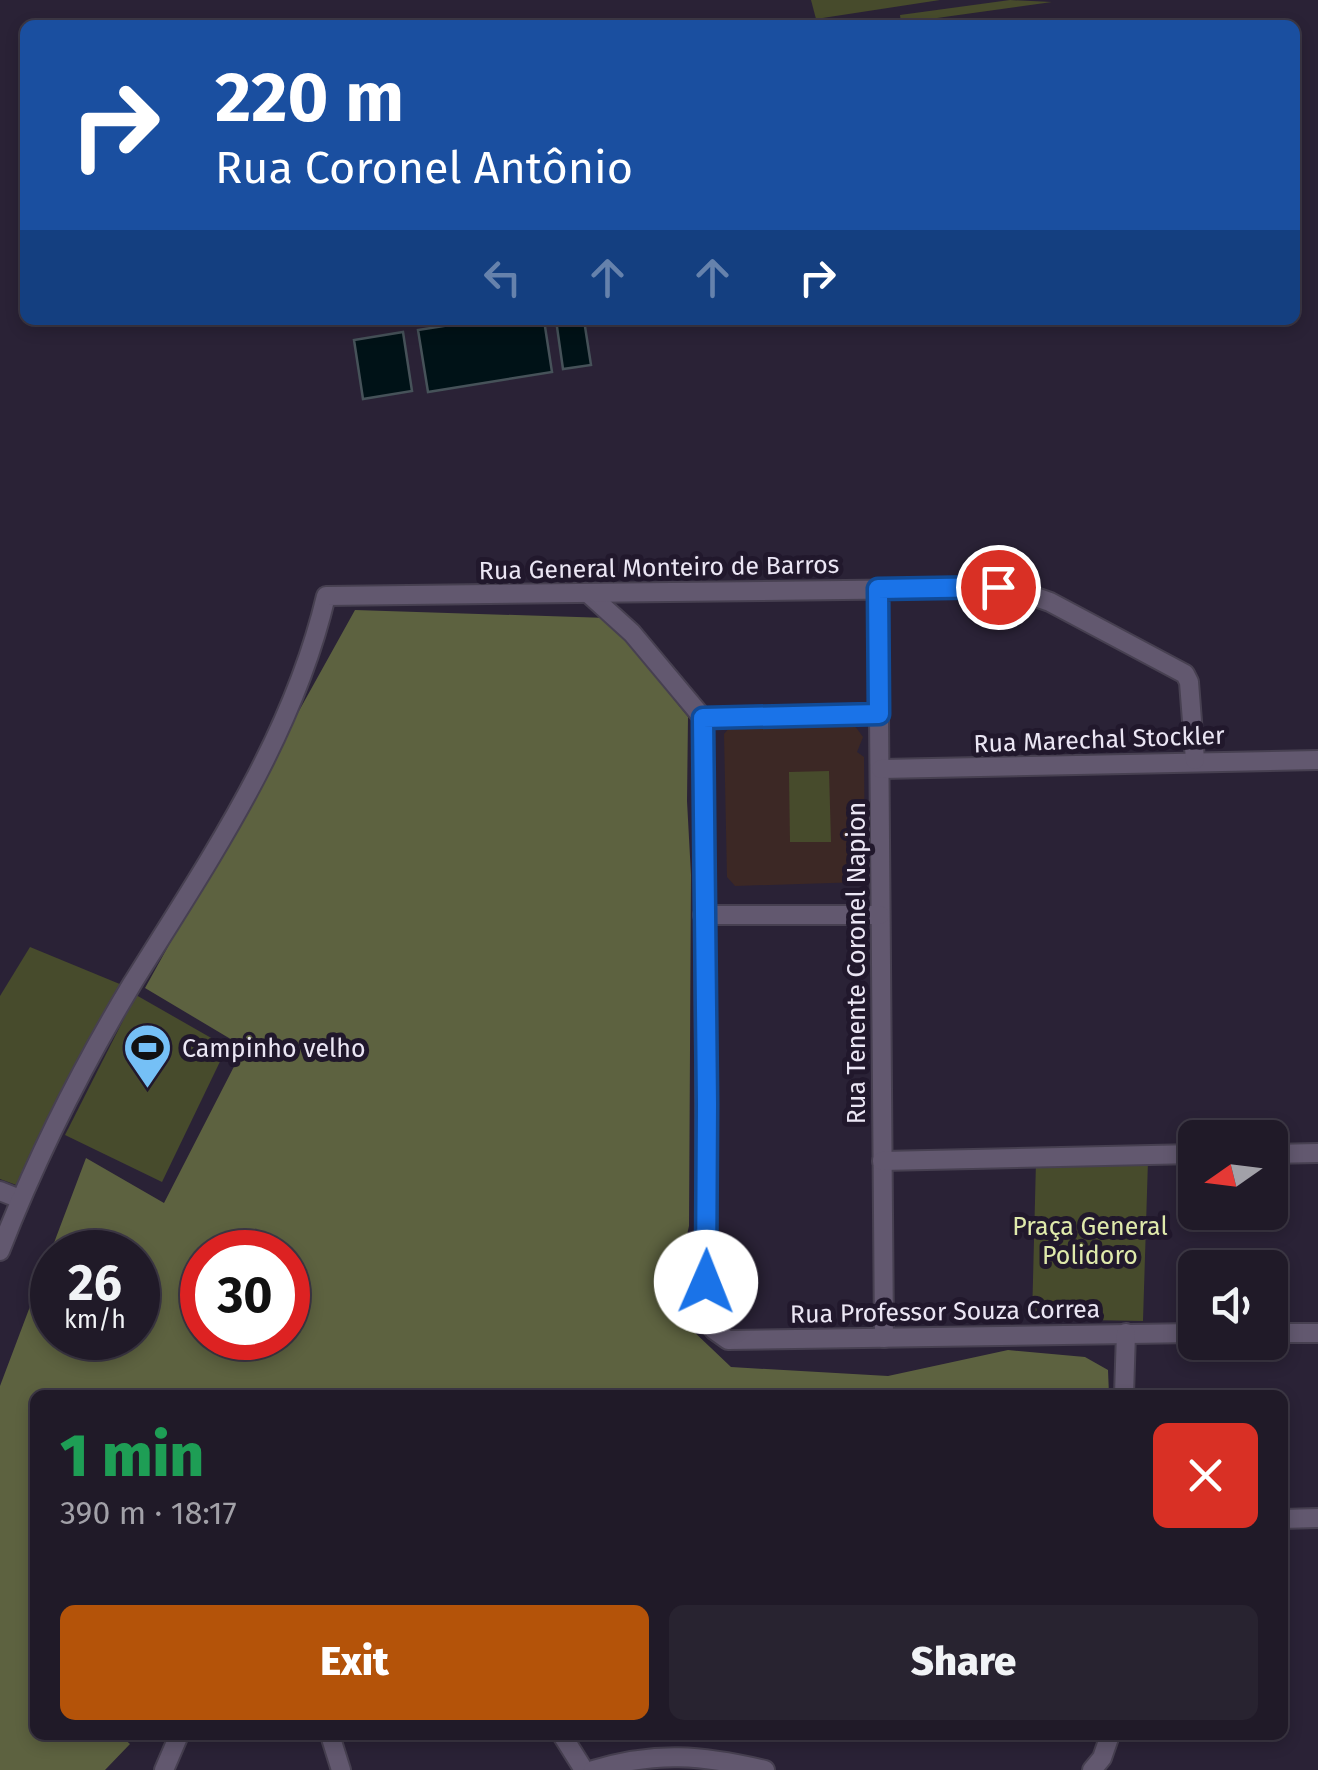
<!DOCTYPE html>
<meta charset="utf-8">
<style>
body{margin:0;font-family:"Fira Sans",sans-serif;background:#282330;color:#f1f3f6;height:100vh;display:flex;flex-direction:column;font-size:38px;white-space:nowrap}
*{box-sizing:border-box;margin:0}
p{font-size:32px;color:#a2a1a8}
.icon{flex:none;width:55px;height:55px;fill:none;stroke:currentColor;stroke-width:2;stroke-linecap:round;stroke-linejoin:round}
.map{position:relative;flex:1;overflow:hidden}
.details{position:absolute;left:30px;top:1390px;width:1258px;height:350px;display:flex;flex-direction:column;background:#201a28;border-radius:15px;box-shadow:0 5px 15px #0003,0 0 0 2px #3d3845}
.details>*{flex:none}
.top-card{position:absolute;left:20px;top:20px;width:1280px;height:305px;border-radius:15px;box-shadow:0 5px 15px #0003,0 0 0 2px #3d3845;background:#1a4fa0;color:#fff;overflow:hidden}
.needle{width:65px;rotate:256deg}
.buttons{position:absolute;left:1178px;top:1120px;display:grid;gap:20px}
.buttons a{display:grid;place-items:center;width:110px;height:110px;border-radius:15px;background:#201a28;box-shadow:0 5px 15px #0003,0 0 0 2px #3d3845;font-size:50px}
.speed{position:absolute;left:30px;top:1230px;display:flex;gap:20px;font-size:50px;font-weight:700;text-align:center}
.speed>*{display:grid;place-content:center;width:130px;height:130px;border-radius:50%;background:#201a28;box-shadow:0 5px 15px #0003,0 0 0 2px #3d3845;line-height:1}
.speed small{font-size:25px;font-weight:400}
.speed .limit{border:15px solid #d22;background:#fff;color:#111}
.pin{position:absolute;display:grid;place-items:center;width:85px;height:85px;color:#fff;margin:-42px;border:5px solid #fff;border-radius:50%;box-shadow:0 2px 10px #0007}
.me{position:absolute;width:110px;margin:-55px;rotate:1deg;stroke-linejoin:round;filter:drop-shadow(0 0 8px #0008)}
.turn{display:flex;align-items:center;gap:35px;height:210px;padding:0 30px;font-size:45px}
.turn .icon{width:130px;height:130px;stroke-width:2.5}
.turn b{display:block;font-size:70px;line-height:85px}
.lanes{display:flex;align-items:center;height:95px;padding:0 30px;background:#0003;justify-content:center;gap:50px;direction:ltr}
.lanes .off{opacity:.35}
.round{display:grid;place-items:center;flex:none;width:105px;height:105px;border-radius:15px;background:#282330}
.head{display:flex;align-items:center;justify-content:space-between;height:170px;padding:0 30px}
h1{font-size:60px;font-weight:800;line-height:75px;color:#1e9e55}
.primary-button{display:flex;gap:20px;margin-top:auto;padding:20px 30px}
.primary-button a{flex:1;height:115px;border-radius:15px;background:#b45309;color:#fff;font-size:40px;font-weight:800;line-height:115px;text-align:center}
.primary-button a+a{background:#282330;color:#f1f3f6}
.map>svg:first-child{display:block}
.education{fill:#3c2825}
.green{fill:#474b2c}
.forest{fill:#5d6240;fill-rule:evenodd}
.water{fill:#001217;stroke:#465259;stroke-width:2.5}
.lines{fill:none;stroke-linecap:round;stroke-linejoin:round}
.minor-casing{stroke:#474051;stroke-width:22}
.minor{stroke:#62586f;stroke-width:18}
.route-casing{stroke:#114b97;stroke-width:25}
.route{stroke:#1a73e8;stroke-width:18}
.labels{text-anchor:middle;stroke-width:10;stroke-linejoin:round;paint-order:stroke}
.street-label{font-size:25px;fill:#ebe6f4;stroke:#21182c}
.poi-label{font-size:25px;fill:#ebe6f4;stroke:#21182c;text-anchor:start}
.park-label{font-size:25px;fill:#dfe9ab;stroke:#21182c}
</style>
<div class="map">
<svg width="1318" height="1770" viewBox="0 0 1318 1770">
<rect width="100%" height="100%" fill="#2a2236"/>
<polygon class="education" points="855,726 863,737 857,752 864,757 865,877 862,882 735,886 727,877 724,734 730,727"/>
<g class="green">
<polygon points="811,0 940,0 816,19"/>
<polygon points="1010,0 1052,2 901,23 900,15"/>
<polygon points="829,771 831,842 790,842 789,772"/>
<polygon points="30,947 127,987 19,1186 0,1179 0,996"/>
<polygon points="136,995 227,1047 162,1182 65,1135"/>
<polygon points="1148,1160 1143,1321 1032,1319 1036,1161"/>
</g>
<path class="forest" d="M 355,610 L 608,618 L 688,717 L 687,801 L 691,875 L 689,1226 L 670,1309 L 731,1367 L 888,1376 L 1008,1350 L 1085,1357 L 1108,1370 L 1109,1395 L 35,1395 L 35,1735 L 120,1735 L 130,1744 L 105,1770 L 0,1770 L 0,1386 L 86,1158 L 164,1203 L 244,1047 L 145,988 ZM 52,1252 L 138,1252 L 138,1338 L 52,1338 ZM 202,1252 L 288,1252 L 288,1338 L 202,1338 Z"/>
<g class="water">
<polygon points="482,320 544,320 552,372 428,392 418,330"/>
<polygon points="556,320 584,320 591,365 563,369"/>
<polygon points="403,332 412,391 363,399 354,340"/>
</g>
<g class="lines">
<defs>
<g id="minor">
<polyline points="878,589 884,1338"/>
<polyline points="589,594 632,633 703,718 879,714"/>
<path d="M 703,718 C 703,918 707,1118 705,1318 L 714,1330 L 728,1340 L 1195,1333"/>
<polyline points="881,769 1318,760"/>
<polyline points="703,915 880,915"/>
<polyline points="1270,1154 1318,1153"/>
<polyline points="882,1161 1195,1154"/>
<polyline points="0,1191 20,1199"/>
<path d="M 0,1251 C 35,1161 82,1067 132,984 C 209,860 292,740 326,596 L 1010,588 L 1050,602 L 1185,674 L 1189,682 L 1195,760"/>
<polyline points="1270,1333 1318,1333"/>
<polyline points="1124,1395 1126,1333"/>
<polyline points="1282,1519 1318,1518"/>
<polyline points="330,1735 341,1770"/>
<polyline points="562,1735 584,1770"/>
<polyline points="164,1770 179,1735"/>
<path d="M 593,1770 C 656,1751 702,1755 765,1770"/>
<polyline points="1092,1770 1102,1758 1110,1735"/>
</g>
</defs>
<use href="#minor" class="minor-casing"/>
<use href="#minor" class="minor"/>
</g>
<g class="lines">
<defs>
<polyline id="route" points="706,1282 707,1104 703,718 879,714 878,589 998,587"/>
</defs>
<use href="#route" class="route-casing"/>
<use href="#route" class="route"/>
</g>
<defs>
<symbol id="stadium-pin" viewBox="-11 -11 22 30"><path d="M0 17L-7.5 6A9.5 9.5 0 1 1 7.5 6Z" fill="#75c0f6" stroke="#21182c"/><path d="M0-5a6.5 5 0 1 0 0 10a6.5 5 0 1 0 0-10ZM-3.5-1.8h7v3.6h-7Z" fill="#111"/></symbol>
</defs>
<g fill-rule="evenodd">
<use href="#stadium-pin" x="120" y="1020" width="55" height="75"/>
</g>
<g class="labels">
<g class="street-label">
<text transform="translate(659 567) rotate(-1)" y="9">Rua General Monteiro de Barros</text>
<text transform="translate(1099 739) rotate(-2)" y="9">Rua Marechal Stockler</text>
<text transform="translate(856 963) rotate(-90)" y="9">Rua Tenente Coronel Napion</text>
<text transform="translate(945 1311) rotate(-1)" y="9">Rua Professor Souza Correa</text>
</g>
<g class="poi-label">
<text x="182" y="1057">Campinho velho</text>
</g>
<g class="park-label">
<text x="1090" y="1235">Praça General<tspan x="1090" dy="29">Polidoro</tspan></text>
</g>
</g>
</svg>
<div class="buttons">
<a><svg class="needle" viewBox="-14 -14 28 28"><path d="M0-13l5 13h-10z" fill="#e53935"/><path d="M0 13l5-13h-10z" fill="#a2a1a8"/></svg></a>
<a><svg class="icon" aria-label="sound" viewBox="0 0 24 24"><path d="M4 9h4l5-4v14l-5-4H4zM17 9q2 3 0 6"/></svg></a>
</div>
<div class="speed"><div>26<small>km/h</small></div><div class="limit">30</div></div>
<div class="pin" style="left:998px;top:587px;background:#d93025"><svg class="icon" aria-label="arrive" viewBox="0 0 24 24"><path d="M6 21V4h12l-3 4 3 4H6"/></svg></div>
<svg class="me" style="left:706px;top:1282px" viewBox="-20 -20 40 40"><circle r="19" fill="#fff"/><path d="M0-13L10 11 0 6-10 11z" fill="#1a73e8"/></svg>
<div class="top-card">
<div class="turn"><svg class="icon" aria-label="right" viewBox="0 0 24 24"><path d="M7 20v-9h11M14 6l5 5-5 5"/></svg><div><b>220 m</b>Rua Coronel Antônio</div></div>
<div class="lanes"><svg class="icon off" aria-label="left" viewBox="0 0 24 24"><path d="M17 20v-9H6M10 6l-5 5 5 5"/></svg><svg class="icon off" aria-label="ahead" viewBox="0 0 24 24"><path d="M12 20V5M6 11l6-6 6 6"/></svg><svg class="icon off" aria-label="ahead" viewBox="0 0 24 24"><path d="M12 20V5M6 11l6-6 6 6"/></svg><svg class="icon" aria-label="right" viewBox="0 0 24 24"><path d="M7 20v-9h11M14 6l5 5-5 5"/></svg></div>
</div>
<section class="details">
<div class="head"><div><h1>1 min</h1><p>390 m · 18:17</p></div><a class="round" style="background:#d93025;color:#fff"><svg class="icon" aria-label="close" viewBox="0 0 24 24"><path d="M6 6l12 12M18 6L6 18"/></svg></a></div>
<div class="primary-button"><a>Exit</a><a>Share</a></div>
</section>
</div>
